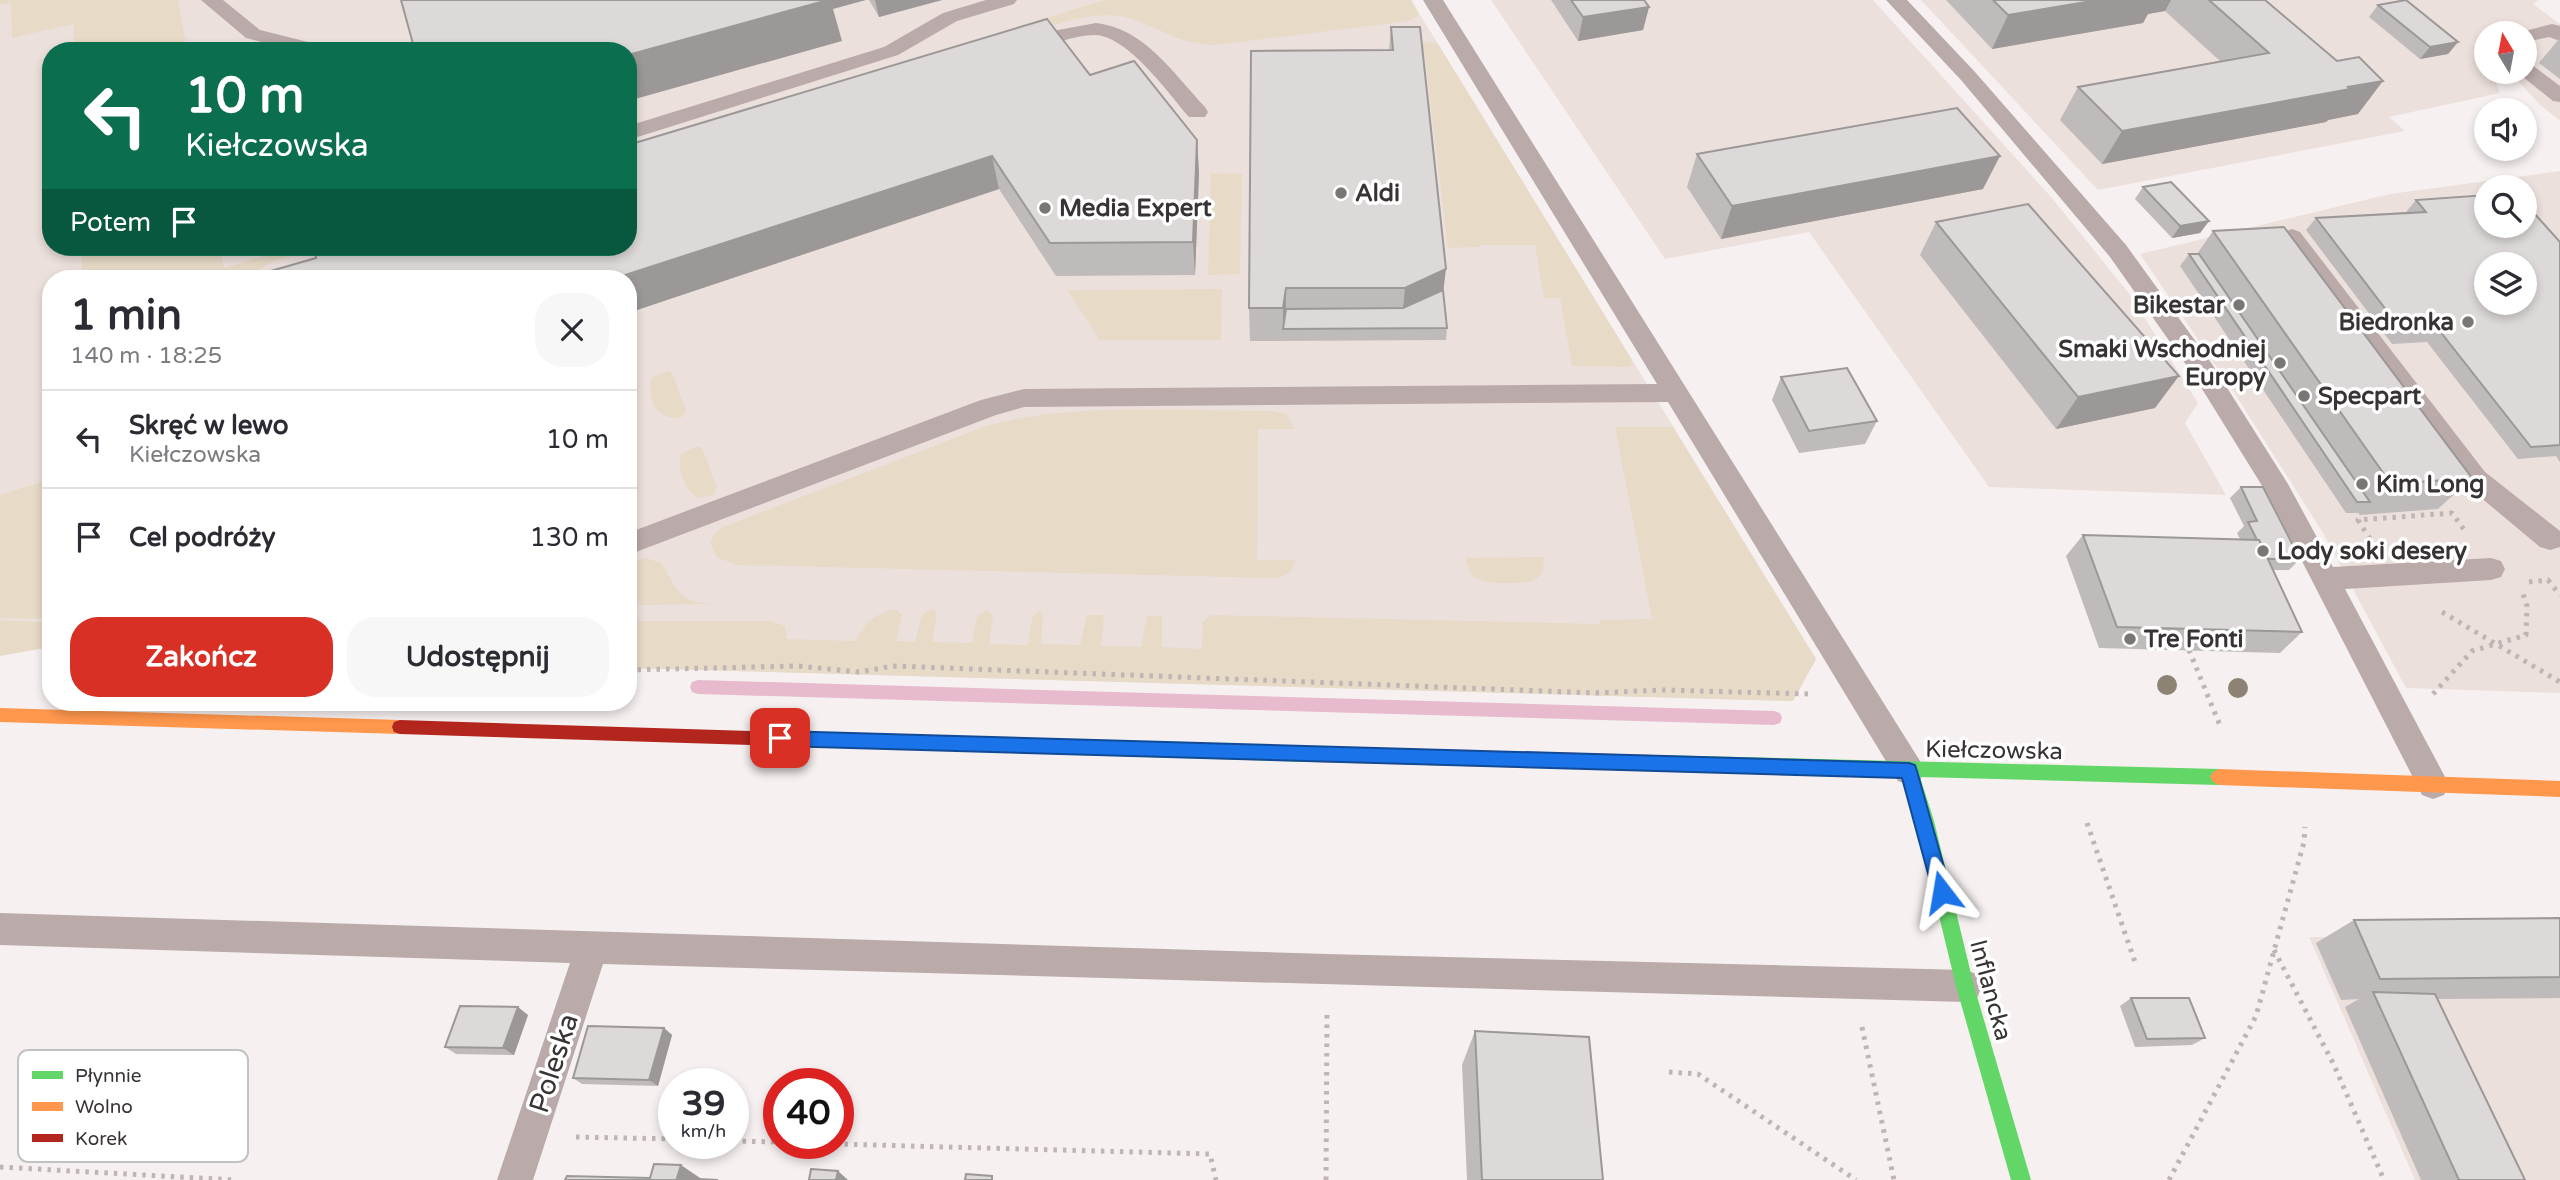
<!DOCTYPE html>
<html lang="pl">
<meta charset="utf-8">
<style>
body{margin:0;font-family:"Varela Round",sans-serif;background:#f7f7f7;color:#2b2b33;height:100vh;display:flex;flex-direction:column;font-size:26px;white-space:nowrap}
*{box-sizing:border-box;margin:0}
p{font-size:23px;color:#7c7c81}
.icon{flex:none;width:38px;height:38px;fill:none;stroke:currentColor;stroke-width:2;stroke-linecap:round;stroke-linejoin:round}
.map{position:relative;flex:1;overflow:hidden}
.drawer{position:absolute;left:42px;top:270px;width:595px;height:441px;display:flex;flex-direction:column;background:#fff;border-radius:28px;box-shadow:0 4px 10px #0003}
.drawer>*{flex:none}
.guide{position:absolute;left:42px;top:42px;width:595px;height:214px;border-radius:28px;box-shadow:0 4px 10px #0003;background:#0b6e4f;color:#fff;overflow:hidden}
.needle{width:46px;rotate:350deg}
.tools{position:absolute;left:2474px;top:21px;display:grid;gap:14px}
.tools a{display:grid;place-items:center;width:63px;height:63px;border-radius:50%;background:#fff;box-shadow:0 4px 10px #0003;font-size:35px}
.speed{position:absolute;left:658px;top:1068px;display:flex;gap:14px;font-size:35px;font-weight:700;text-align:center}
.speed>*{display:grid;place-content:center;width:91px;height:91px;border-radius:50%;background:#fff;box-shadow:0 4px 10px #0003;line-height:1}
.speed small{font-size:18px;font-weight:400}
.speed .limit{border:10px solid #d22;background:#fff;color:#111}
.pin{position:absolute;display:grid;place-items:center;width:60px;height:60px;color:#fff;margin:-30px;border-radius:14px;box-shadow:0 4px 10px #0006}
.me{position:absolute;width:77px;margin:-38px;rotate:346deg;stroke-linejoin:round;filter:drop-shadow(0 0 5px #0008)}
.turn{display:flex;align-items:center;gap:24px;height:147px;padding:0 28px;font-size:32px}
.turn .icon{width:91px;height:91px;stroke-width:2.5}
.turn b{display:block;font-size:49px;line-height:60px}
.then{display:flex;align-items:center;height:66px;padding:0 28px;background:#0003;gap:14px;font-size:26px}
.round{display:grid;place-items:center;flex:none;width:74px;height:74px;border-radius:28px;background:#f7f7f7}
.head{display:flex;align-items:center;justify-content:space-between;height:119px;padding:0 28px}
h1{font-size:42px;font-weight:700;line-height:52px}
.action{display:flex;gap:14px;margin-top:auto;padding:14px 28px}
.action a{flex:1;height:80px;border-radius:28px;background:#d93025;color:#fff;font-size:28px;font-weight:700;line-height:80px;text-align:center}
.action a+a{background:#f7f7f7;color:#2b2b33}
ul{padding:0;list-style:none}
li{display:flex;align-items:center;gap:21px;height:98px;padding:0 28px;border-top:2px solid #e1e1e2}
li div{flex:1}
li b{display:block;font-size:26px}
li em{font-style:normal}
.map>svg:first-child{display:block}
.built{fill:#ece0dc;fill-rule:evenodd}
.green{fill:#e7dac7}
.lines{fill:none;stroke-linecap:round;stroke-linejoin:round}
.stream{fill:#e7bacd;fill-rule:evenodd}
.path{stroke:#bfb5b4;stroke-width:5;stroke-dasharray:3.5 6;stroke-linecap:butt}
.lane{fill:#baaaaa;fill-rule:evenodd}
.fast{fill:#63d668;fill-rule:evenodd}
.slow{fill:#ff974d;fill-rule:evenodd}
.jam{fill:#b3261e;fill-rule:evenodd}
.tree{fill:#8d8375}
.wall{fill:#bebbba}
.shaded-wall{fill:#9b9897}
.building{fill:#ddd9d8;stroke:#9b9897;stroke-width:2;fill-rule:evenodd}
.route{fill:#1a73e8;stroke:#114b97;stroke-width:2}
.poi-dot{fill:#7a7675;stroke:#fff;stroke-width:2.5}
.labels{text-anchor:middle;stroke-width:7;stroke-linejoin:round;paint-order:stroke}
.poi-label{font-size:24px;font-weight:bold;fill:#383433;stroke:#fff;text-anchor:start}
.street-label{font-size:24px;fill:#383433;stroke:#fff}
.near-street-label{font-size:28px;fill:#383433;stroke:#fff}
.key{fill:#fff;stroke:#c3c2c2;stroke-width:2}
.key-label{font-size:19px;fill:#383433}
</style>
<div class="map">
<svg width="2560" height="1180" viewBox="0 0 2560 1180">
<rect width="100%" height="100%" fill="#f6f1f0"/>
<g class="built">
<path d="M 0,0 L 1411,0 L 1816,659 L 1793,701 L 628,668 L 628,278 L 51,278 L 51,622 L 0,620 ZM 51,51 L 628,51 L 628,247 L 51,247 Z"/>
<polygon points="1491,0 1873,0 2052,198 2131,296 2198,403 2185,423 2226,495 1989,487 1809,232 1665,259"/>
<polygon points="1921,0 2539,0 2533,4 2560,24 2560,121 2539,104 2510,72 2525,72 2525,33 2487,33 2487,52 2472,43 2487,60 2487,72 2492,72 2500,93 2389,117 2405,131 2098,190"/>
<path d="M 2560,171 L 2560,693 L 2406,688 L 2323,533 L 2235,394 L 2140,254 L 2390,194 ZM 2487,187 L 2525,187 L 2525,226 L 2487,226 ZM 2487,264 L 2525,264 L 2525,303 L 2487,303 Z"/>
<polygon points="2560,936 2560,1180 2415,1180 2309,937"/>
</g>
<g class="green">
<polygon points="0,0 178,0 187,51 75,51 73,24 12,38 11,3 0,5"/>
<path d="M 1105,0 L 1411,0 L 1419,14 L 1411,20 L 1402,22 L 1214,45 C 1178,43 1168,32 1137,21 C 1109,10 1080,17 1052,26 L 1050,24 L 628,154 L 628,145 Z"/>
<polygon points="1426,42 1438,44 1632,360 1630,367 1572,366 1560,298 1544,298 1535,245 1480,245 1480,247 1448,248 1424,49 1385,47"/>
<polygon points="1211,173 1242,174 1240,274 1208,275"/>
<polygon points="81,247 220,247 224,268 292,247 321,247 274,261 245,278 82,278"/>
<polygon points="1222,289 1221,340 1100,340 1067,290"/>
<path d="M 668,371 L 672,373 L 686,410 L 682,417 C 659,423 645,399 652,378 Z"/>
<path d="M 1272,411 L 1286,414 L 1295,429 L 1258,429 L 1257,560 L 1296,560 C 1292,572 1288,575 1276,578 L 738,565 L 718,558 L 710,543 L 714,534 L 723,527 L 989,425 C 1079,402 1180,411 1272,411 Z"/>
<path d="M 1615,427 L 1673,427 L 1816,659 L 1793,701 L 628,668 L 628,621 L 771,621 L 785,626 L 787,639 L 855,641 C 865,623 875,614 894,609 L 902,614 L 896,641 L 915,642 L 922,615 L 931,609 L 936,611 L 937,616 L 932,642 L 972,643 L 977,617 L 987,610 L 993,616 L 989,644 L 1028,645 L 1032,618 L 1039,611 L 1043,614 L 1041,644 L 1080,645 L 1087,615 L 1102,615 L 1104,620 L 1101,646 L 1141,647 L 1147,616 L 1162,616 L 1162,647 L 1202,649 L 1203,622 L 1211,615 L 1600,624 L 1600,620 L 1652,619 Z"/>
<path d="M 698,446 L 702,448 L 717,487 L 713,495 L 698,498 C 685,490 676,468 681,454 Z"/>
<polygon points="51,479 51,619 0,618 0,495"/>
<path d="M 1543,557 C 1548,583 1527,583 1507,583 C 1497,583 1484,584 1475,577 C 1469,572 1468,566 1466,558 Z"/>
<path d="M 646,558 L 661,563 C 678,590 677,601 712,604 L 642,605 L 632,598 L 628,587 L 628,563 Z"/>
<polygon points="0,620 51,622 51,647 0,656"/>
</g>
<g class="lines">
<polygon class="stream" points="698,680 1774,711 1780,713 1782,718 1780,723 1774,725 698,694 692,692 690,687 692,682"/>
<g class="path">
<polyline points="2370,539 2358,520 2452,513 2465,531"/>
<polyline points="2529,582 2548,580 2560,595"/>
<polyline points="2442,612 2560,682"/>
<polyline points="2189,650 2221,728"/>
<polyline points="628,670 798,666 859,672 893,666 1596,693 1661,690 1812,694"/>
<polyline points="2433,694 2472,651 2526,635 2527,606 2522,591"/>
<polyline points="2087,823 2136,965"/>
<polyline points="2274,950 2334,1065 2384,1180"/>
<polyline points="1862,1027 1894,1180"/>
<polyline points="1669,1072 1698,1074 1856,1180"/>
<polyline points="576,1137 674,1139"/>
<polyline points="733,1141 779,1142"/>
<polyline points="797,1143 1210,1154 1216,1180"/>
<polyline points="0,1167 234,1180"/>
<polyline points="1326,1180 1327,1013"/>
<polyline points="2169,1180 2256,1016 2304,842 2305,827"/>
</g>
<g class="lane">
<polygon points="201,0 223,0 260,30 328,47 331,51 296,51 246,38"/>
<polygon points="986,0 1017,0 1014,4 957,21 898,55 628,140 628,126 884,47 943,13"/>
<polygon points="1423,0 1443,0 1920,761 1924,771 1920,781 1909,785 1898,781 1668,402 1024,407 996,415 628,555 628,533 981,400 1024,389 1657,384"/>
<polygon points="1886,0 1907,0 1975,72 2126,245 2212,364 2288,484 2333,567 2491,558 2501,561 2505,569 2501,577 2491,580 2345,589 2444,775 2448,785 2444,795 2433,799 2422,795 2269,497 2194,376 2110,257 1961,80"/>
<path d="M 1096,23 C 1144,28 1174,74 1205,107 L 1208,112 L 1205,117 L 1189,117 C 1169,94 1128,36 1095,35 C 1071,35 1049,47 1026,53 L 1019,51 L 1016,47 L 1019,43 L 1058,30 Z"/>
<polygon points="2552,24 2560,26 2560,41 2549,37 2525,42 2525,33 2517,33"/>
<polygon points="2525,63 2532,65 2560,86 2560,102 2553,101 2518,73 2525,72"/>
<polygon points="2292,229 2300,232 2485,472 2560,531 2560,547 2550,550 2540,547 2467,486 2284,242 2280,237 2284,232"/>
<polygon points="0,913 1327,954 1965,970 1977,974 1982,986 1977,998 1965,1002 603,964 533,1180 497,1180 570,963 0,945"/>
</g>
<g class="fast">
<polygon points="751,731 1311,746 1317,749 1320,754 1317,759 1311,762 751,745 745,743 743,738 745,733"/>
<polygon points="1655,755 2219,769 2225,772 2228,777 2225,782 2219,785 1920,777 1934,821 1974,986 2031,1180 2011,1180 1956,986 1916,821 1902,777 1655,771 1649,768 1646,763 1649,758"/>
</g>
<g class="slow">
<polygon points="0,708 400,720 406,722 408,727 406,732 400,734 0,722"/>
<polygon points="1311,746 1655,755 1661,758 1664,763 1661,768 1655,771 1311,762 1305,759 1302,754 1305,749"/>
<polygon points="2219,769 2560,781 2560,797 2219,785 2213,782 2210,777 2213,772"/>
</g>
<polygon class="jam" points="400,720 751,731 757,733 759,738 757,743 751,745 400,734 394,732 392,727 394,722"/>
</g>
<g class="tree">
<circle cx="2167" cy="685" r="10"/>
<circle cx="2238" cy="688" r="10"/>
</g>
<g class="wall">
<polygon points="869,0 942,0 879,17"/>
<polygon points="1551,0 1644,0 1649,7 1643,30 1578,41"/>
<polygon points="1946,0 2265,0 2358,114 2328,120 2326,122 2102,164 2060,120 2078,87 2220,61 2165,11 2148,14 2143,23 1992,49"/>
<polygon points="2378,5 2458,42 2448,54 2420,59 2369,17"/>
<polygon points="1391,27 1443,290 1447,328 1446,340 1250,341 1249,308 1389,50"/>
<polygon points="2559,39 2560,39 2560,79 2539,63"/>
<polygon points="1090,75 1197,140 1199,173 1195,275 1056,276 999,189 628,313 628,278"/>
<polygon points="1697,154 1983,189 1721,239 1687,187"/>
<polygon points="2143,187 2209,221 2200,233 2172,238 2135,199"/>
<polygon points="2416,200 2560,242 2560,462 2556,456 2518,459 2427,342 2392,344 2306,230 2316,218 2406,212"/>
<polygon points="1936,222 2155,408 2056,429 1920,255"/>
<polygon points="2213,231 2472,478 2438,509 2360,515 2358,513 2346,513 2180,266 2189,254 2197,254"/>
<polygon points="1781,377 1877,421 1865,444 1799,453 1772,400"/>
<polygon points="2241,487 2300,559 2289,570 2273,570 2302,632 2280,653 2099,648 2066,556 2083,535 2240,539 2237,533 2244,526 2230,498"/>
<polygon points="2560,918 2560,998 2437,999 2525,1180 2421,1180 2345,1007 2359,999 2341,1000 2316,943 2354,920"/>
<polygon points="2131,998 2205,1038 2192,1045 2135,1047 2120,1006"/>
<polygon points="528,1015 514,1055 456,1054 445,1047"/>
<polygon points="664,1028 672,1035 658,1086 582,1084 573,1078"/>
<polygon points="1475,1031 1603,1180 1467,1180 1462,1065"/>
</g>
<g class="shaded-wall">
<polygon points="822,0 866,0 833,9 842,41 628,101 628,55"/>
<polygon points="875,0 942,0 879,17"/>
<polygon points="2098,0 2171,0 2165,11 2148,14 2143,23 1992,49 2008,15"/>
<polygon points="1649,7 1643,30 1578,41 1583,17"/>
<polygon points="2458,42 2448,54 2420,59 2430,47"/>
<polygon points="2383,81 2358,114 2328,120 2326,122 2102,164 2122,131"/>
<polygon points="1197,140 1199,173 1195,275 1193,242"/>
<polygon points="992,156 999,189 628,313 628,278 616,278"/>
<polygon points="2000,156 1983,189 1721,239 1732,206"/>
<polygon points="2209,221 2200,233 2172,238 2180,226"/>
<polygon points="1446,269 1442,302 1402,320 1405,288"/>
<polygon points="1286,288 1286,321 1283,329 1283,308"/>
<polygon points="2179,376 2155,408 2056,429 2078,397"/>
<polygon points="518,1007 528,1015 514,1055 503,1048"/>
<polygon points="664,1028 672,1035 658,1086 649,1080"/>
<polygon points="681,1165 703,1180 677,1178"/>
<polygon points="838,1171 848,1180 836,1180"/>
</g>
<g class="building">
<polygon points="401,0 828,0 628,55 628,51 415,51"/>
<polygon points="1571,0 1644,0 1649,7 1583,17"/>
<polygon points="1993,0 2098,0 2008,15"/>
<polygon points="2209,0 2265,0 2337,61 2359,57 2383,81 2348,87 2350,89 2122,131 2078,87 2269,53"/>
<polygon points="2406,0 2458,42 2430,47 2378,5"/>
<polygon points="1047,19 1090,75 1134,61 1197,140 1193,242 1050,243 992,156 616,278 258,278 257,275 316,258 314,247 628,247 628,145"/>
<polygon points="1391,27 1420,27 1446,269 1405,288 1286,288 1283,308 1249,308 1251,51 1393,50"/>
<polygon points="1957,108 2000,156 1732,206 1697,154"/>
<polygon points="2171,182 2209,221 2180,226 2143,187"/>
<path d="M 2487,195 L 2487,226 L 2525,226 L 2525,203 L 2560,242 L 2560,445 L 2531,447 L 2439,330 L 2403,332 L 2316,218 L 2426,212 L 2416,200 ZM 2487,264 L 2525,264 L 2525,303 L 2487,303 Z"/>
<polygon points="2028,204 2179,376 2078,397 1936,222"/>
<polygon points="2284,227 2472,478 2391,484 2213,231"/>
<polygon points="2189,254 2199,254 2370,502 2357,502"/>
<polygon points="1443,290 1447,328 1283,329 1286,309 1403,308"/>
<polygon points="1847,368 1877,421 1809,431 1781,377"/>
<polygon points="2241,487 2263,487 2300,559 2268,559 2259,540 2257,540 2248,522 2257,521"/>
<polygon points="2083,535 2259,540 2302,632 2117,627"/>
<polygon points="2560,918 2560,977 2380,979 2354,920"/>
<polygon points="2373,992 2435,994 2525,1180 2459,1180"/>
<polygon points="2131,998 2189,998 2205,1038 2147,1039"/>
<polygon points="460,1006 518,1007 503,1048 445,1047"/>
<polygon points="588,1026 664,1028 649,1080 573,1078"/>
<polygon points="1475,1031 1589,1037 1603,1180 1482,1180"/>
<polygon points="654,1164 681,1165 677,1178 718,1180 565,1180 567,1176 650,1178"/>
<polygon points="811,1169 838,1171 836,1180 809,1180"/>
<polygon points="966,1174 992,1176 992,1180 965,1180"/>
</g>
<polygon class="route" points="780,731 1909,763 1915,765 1917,771 1951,892 1949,898 1942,901 1936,898 1933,892 1902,778 780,746 774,744 771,738 774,733"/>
<g class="poi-dot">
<circle cx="1341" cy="193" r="7"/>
<circle cx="1045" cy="208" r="7"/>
<circle cx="2239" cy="305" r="7"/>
<circle cx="2468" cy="322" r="7"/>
<circle cx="2280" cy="363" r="7"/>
<circle cx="2304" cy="396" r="7"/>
<circle cx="2362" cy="484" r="7"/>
<circle cx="2263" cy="551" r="7"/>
<circle cx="2130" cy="639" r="7"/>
</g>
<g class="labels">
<g class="poi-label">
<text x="1355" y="201">Aldi</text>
<text x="1059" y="216">Media Expert</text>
<text x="2225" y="313" text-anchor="end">Bikestar</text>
<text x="2454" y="330" text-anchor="end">Biedronka</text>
<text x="2266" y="357" text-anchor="end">Smaki Wschodniej<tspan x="2266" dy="28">Europy</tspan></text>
<text x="2318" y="404">Specpart</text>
<text x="2376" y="492">Kim Long</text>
<text x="2277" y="559">Lody soki desery</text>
<text x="2144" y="647">Tre Fonti</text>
</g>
<g class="street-label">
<text transform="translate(1994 750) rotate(1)" y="8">Kiełczowska</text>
<text transform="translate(1991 990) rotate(75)" y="8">Inflancka</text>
</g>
<g class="near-street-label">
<text transform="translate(553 1063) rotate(-72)" y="10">Poleska</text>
</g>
</g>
<rect x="18" y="1050" width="230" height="112" rx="10" class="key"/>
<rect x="32" y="1071" width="31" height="8" fill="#63d668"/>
<rect x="32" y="1102" width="31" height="9" fill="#ff974d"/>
<rect x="32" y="1134" width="31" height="8" fill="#b3261e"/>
<g class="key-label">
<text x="75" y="1082">Płynnie</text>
<text x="75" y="1113">Wolno</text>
<text x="75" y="1145">Korek</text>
</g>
</svg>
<div class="tools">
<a><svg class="needle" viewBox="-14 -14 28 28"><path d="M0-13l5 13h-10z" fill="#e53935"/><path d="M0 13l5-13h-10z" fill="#7c7c81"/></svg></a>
<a><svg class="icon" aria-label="sound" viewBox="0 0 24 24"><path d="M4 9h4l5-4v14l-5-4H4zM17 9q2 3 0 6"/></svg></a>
<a><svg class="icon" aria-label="search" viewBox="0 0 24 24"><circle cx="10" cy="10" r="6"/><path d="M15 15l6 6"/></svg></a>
<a><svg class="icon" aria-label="layers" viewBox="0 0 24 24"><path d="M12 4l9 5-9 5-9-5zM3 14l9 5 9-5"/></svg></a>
</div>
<div class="speed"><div>39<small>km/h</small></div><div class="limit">40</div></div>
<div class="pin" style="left:780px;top:738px;background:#d93025"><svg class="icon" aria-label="arrive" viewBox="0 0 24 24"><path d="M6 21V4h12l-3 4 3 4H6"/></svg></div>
<svg class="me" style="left:1942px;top:892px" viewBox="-20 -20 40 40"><path d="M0-17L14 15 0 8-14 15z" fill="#1a73e8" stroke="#fff" stroke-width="4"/></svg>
<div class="guide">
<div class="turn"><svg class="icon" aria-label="left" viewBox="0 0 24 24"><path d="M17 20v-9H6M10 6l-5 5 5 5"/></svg><div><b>10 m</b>Kiełczowska</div></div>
<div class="then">Potem<svg class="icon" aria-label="arrive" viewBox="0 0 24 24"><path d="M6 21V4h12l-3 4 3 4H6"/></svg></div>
</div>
<section class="drawer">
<div class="head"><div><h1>1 min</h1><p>140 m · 18:25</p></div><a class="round"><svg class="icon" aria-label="close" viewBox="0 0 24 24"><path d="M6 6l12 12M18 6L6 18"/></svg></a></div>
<ul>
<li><svg class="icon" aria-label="left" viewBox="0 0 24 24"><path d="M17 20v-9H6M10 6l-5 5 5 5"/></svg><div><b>Skręć w lewo</b><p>Kiełczowska</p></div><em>10 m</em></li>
<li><svg class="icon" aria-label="arrive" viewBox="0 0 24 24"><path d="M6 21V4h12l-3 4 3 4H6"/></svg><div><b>Cel podróży</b></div><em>130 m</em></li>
</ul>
<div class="action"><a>Zakończ</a><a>Udostępnij</a></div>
</section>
</div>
